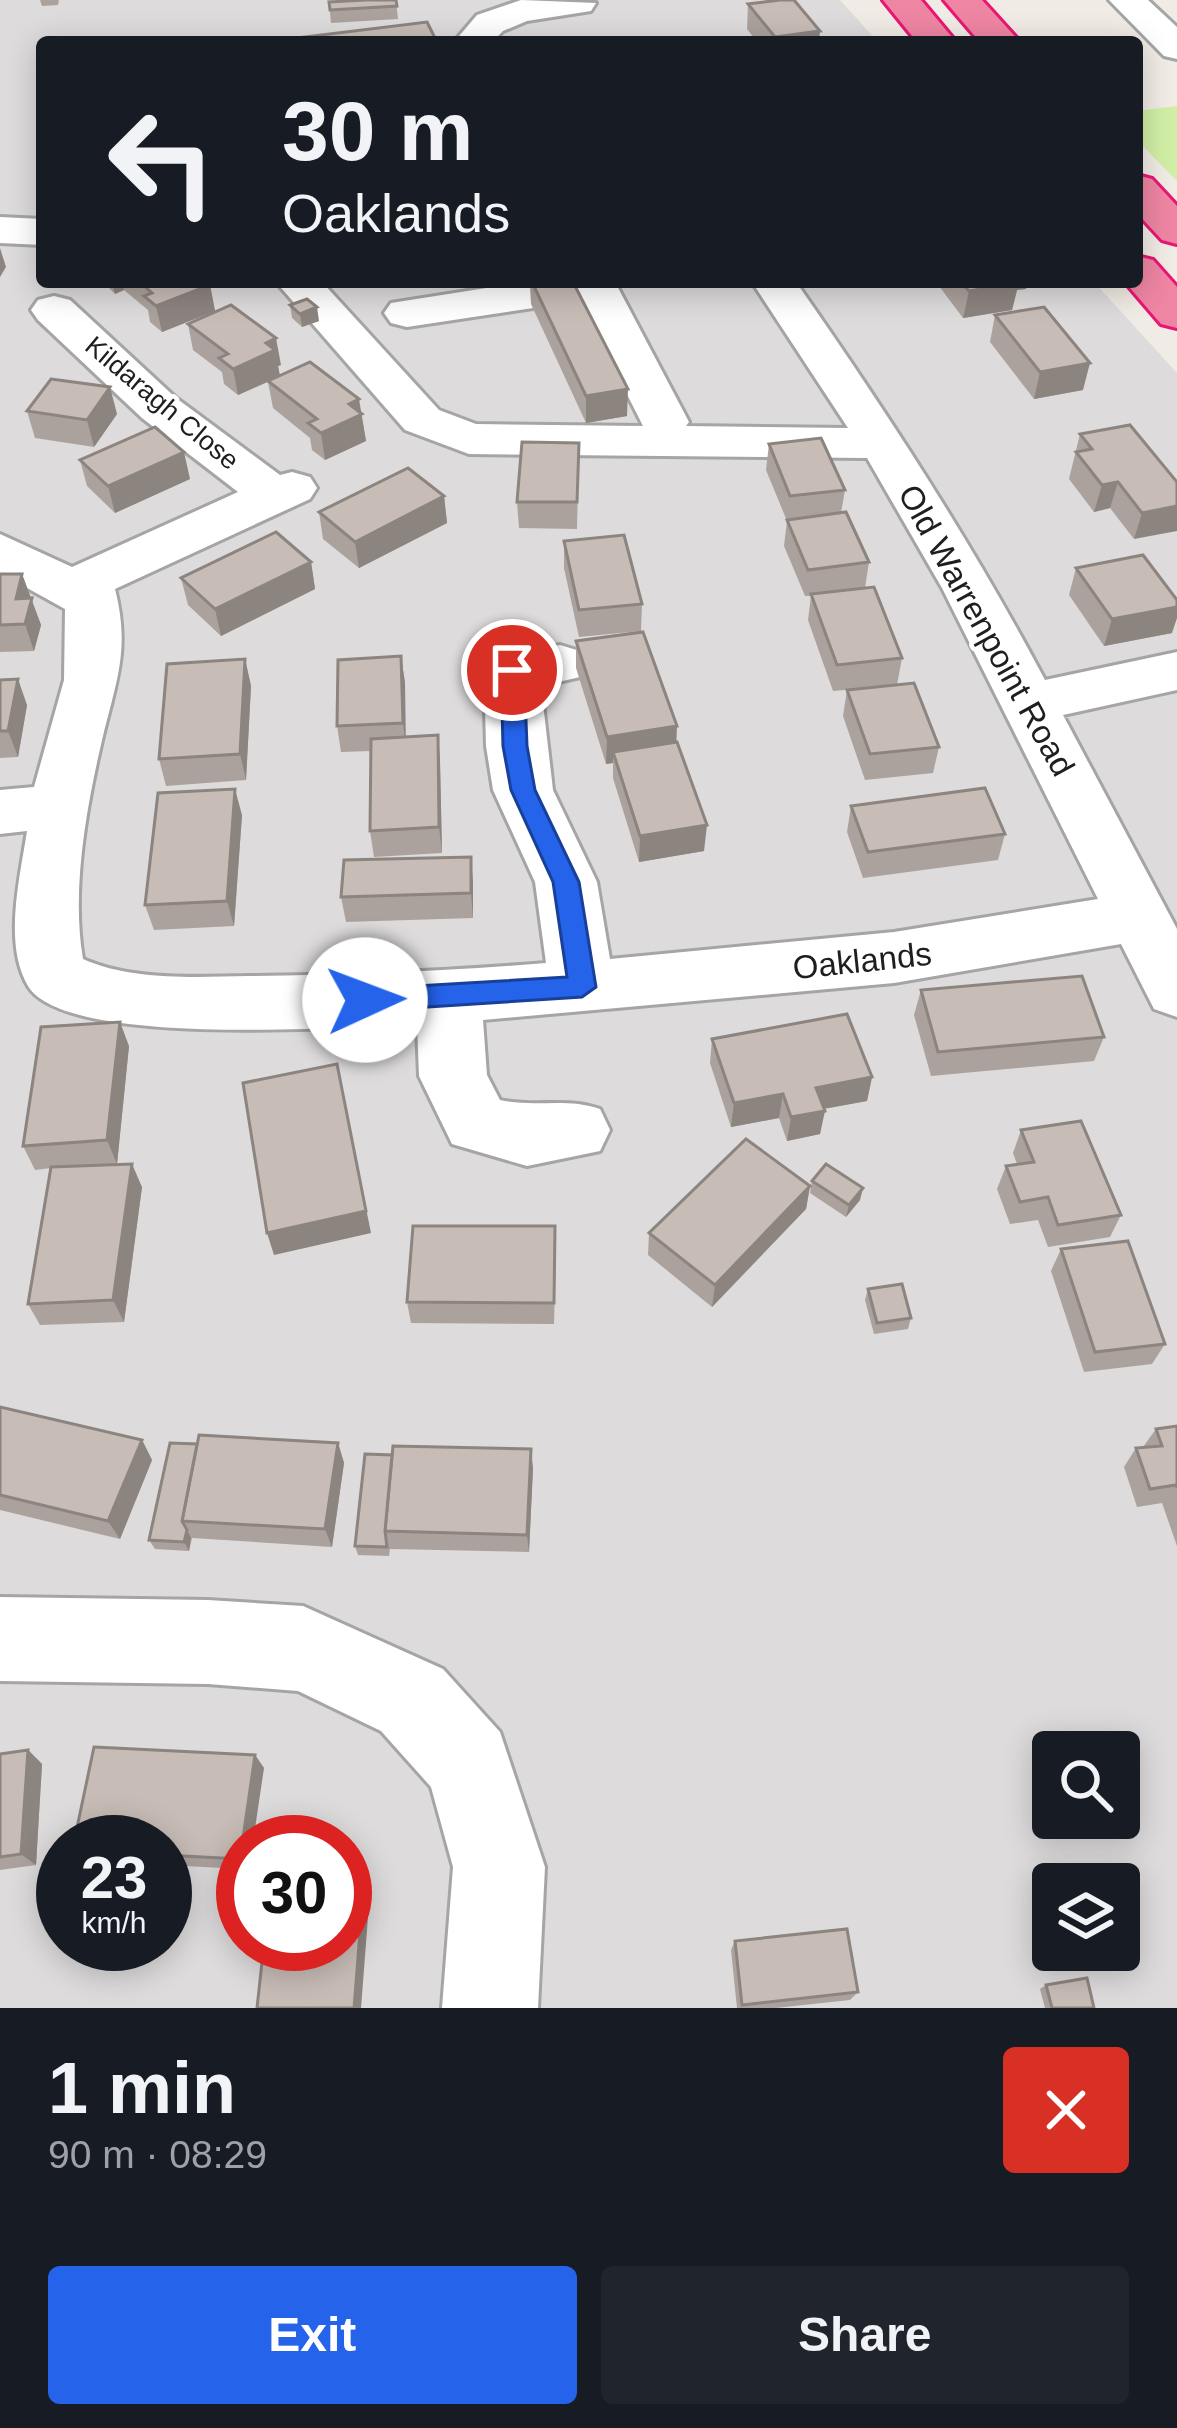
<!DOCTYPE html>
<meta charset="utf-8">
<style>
body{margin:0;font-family:Arial,sans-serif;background:#20242c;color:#f1f3f6;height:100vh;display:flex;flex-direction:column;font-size:45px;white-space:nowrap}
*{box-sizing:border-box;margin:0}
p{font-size:39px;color:#9ea1a6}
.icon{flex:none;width:66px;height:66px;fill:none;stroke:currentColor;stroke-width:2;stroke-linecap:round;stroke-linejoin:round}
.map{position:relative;height:2008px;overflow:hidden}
.details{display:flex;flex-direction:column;background:#171b24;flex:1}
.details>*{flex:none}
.hud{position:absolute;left:36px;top:36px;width:1107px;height:252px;border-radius:12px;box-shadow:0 6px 30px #0003;background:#171b24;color:#f1f3f6;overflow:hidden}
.buttons{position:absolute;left:1032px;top:1731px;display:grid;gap:24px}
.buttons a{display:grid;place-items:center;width:108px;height:108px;border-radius:12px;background:#171b24;box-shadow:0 6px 30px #0003;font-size:60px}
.speed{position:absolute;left:36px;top:1815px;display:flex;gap:24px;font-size:60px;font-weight:700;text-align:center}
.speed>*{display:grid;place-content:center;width:156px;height:156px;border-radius:50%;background:#171b24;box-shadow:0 6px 30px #0003;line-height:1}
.speed small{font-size:30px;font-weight:400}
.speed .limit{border:18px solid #d22;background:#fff;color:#111}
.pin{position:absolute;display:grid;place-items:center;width:102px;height:102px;color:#fff;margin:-51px;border:6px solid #fff;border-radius:50%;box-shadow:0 3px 12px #0007}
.me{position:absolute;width:132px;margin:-66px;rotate:88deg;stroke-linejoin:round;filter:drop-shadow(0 0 9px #0008)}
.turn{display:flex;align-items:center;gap:42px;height:252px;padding:0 48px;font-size:54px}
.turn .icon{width:156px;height:156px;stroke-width:2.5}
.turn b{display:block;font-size:84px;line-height:102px}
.round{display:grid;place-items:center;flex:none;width:126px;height:126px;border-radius:12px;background:#20242c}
.headline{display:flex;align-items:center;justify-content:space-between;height:204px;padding:0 48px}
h1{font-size:72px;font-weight:700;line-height:90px}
.action{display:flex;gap:24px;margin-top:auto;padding:24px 48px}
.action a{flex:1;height:138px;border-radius:12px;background:#2563eb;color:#fff;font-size:48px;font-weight:700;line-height:138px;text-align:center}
.action a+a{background:#20242c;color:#f1f3f6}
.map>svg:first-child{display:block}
.residential{fill:#dddbdb;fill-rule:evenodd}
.grass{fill:#d1eea5}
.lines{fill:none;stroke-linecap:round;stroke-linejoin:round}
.minor-casing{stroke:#a5a5a5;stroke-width:6}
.highway-casing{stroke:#e91674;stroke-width:6}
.minor{fill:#fff;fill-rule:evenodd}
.highway{fill:#ee85a3;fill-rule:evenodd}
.wall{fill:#aca29d}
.shaded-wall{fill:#8c847f}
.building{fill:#c8bcb6;stroke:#8c847f;stroke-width:3}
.route{fill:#2563eb;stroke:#184099;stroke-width:3}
.labels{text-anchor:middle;stroke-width:9;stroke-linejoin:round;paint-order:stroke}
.far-street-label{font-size:27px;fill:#1e1e1e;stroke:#fff}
.street-label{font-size:33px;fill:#1e1e1e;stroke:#fff}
</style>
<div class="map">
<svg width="1177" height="2008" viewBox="0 0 1177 2008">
<rect width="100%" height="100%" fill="#f0ebe4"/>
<path class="residential" d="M 0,0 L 840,0 L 878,42 L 42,42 L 42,282 L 1094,282 L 1177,373 L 1177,2008 L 0,2008 ZM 1053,1752 L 1119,1752 L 1119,1818 L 1053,1818 ZM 63,1842 L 165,1842 L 165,1944 L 63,1944 ZM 243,1842 L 345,1842 L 345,1944 L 243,1944 ZM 1053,1884 L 1119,1884 L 1119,1950 L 1053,1950 Z"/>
<polygon class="grass" points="1177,106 1177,181 1137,140 1137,111"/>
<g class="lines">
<defs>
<g id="minor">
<polygon points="521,0 596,3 591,11 527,21 503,31 492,42 454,42 477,15"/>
<polygon points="1109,0 1148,0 1177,27 1177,59 1164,56"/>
<polygon points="0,217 42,219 42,245 0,243"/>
<path d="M 276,282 L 322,282 L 439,410 L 476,424 L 643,426 L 580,301 L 407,327 L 391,323 L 384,313 L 391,303 L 524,282 L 615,282 L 689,422 L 686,426 L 848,428 L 752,282 L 796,282 C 886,411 971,541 1045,680 L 1177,652 L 1177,690 L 1063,715 L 1177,929 L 1177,1017 L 1154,1009 L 1121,944 L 894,983 L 483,1020 L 487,1075 L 500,1100 C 535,1108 566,1097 600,1109 L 610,1130 L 600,1151 L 527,1166 L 452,1144 L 419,1076 L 417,1024 C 347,1027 65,1048 28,986 C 3,944 20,877 27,831 L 0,834 L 0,790 L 34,787 L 64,680 L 65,609 L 0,573 L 0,534 L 72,567 L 238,492 L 142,418 L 38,320 L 31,310 L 38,300 L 54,296 L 70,300 L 176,398 L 280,475 L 292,472 L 310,477 L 317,488 L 310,499 L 115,589 C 130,648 117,679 103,736 C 87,804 71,889 83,959 C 132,981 196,977 249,976 C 348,975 447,971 546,963 L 535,882 L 493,790 L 486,746 L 484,671 L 492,658 L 560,645 L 580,651 L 588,664 L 580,677 L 541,686 L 553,790 L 597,882 L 610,959 L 894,932 L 1098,899 L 942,588 L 867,458 L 469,454 L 405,430 Z"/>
<polygon points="0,1597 208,1600 303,1606 443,1669 500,1732 545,1867 538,2008 442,2008 453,1867 431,1787 381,1731 298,1691 208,1684 0,1681"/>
</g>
<g id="highway">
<polygon points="883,0 921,0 956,42 917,42"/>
<polygon points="944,0 982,0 1020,42 980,42"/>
<polygon points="1137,175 1152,179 1177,206 1177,244 1162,240 1137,213"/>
<polygon points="1137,256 1153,260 1177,287 1177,328 1161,324 1125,282 1137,282"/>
</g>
</defs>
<use href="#minor" class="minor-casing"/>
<use href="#highway" class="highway-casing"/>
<use href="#minor" class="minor"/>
<use href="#highway" class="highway"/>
</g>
<g class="wall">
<polygon points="40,0 59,0 58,5 42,6"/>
<polygon points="396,0 398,19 331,23 329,2"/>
<polygon points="748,4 819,42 832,42 757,42 747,29"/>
<polygon points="103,282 206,282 210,285 215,311 162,332 150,322 148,310 124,290 115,294"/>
<polygon points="520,282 573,282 627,416 586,423 531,304 530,286 523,287"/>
<polygon points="936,282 1027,282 1026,289 1017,290 1012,310 963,318"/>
<polygon points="290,305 319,321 302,327 292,318"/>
<polygon points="995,315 1083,390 1034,399 990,342"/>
<polygon points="188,324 281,365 278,366 280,376 361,413 366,441 325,460 312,450 310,438 273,408 268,382 238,395 224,384 222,372 193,350"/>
<polygon points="27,411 117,414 94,447 35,438"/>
<polygon points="1080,434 1177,482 1134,539 1110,508 1094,512 1069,479"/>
<polygon points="579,443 577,529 519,528 517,502"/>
<polygon points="769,444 845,490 841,513 869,562 865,588 902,658 897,685 939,747 933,773 865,780 843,716 847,690 855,689 833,691 808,620 811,596 805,596 784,546 787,521 766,470"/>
<polygon points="80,460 190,479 115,513 87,486"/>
<polygon points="444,496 447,523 359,568 323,539 319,512"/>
<polygon points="564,541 642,604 641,631 579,637 564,568"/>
<polygon points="311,562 315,589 221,636 188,605 181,578"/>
<polygon points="1076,568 1172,633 1104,646 1069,595"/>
<polygon points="0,574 22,574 41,625 34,651 0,652"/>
<polygon points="576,641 676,742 704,851 639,862 613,778 613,763 606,764 576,668"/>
<polygon points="401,656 405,683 405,737 438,735 440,762 442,853 374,857 370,831 371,751 341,752 337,726"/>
<polygon points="245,659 251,686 246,780 166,786 159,759"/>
<polygon points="0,680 27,705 18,757 0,758"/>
<polygon points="851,806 1005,834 998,860 863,878 847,832"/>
<polygon points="242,815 234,926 154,930 145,905"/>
<polygon points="473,882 473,918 346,922 341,897"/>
<polygon points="921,990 1104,1037 1094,1061 931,1076 914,1015"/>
<polygon points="712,1039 872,1077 867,1101 824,1109 820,1134 787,1141 779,1118 731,1127 710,1063"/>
<polygon points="129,1046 117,1164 83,1166 142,1187 124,1322 40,1325 28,1304 51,1168 35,1170 23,1146"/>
<polygon points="1021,1130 1121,1215 1110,1237 1048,1247 1038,1220 1010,1224 997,1189 1006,1166 1017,1164 1013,1153"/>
<polygon points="812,1181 860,1200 846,1217 810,1193"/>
<polygon points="810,1186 806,1209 712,1307 648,1255 649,1233"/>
<polygon points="556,1249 554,1324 411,1323 407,1302"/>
<polygon points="1061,1249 1165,1344 1152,1364 1084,1372 1051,1271"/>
<polygon points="868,1289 911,1318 908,1329 874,1334 865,1300"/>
<polygon points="0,1407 142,1440 152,1460 120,1539 0,1510"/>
<polygon points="1177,1426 1177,1546 1162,1503 1137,1507 1124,1467 1136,1448 1143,1447 1156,1429"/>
<polygon points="338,1443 344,1463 332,1547 192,1538 189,1551 155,1549 149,1540 197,1444"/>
<polygon points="365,1454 533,1468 529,1552 390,1549 389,1556 358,1555 355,1546"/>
<polygon points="28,1750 42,1764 36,1865 0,1870 0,1754"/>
<polygon points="255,1755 264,1768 243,1842 243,1869 165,1865 165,1842"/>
<polygon points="735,1941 858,1992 850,2000 776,2008 737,2008 731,1950"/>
<polygon points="1046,1985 1094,2008 1045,2008 1040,1989"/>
</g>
<g class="shaded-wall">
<polygon points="820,31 819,42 775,42 775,37"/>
<polygon points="0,248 6,267 0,277"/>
<polygon points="112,282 122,282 124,290 115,294"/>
<polygon points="1001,282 1027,282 1026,289 1017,290 1012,310 963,318 969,291"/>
<polygon points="210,285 215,311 162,332 156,306"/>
<polygon points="317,307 319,321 302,327 300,314"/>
<polygon points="276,338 281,365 278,366 280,376 238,395 233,369 266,343"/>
<polygon points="1090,363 1083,390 1034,399 1040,372"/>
<polygon points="110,387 117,414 94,447 87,420"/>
<polygon points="628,389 627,416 586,423 586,396"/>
<polygon points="359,399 366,441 325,460 321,433 349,404"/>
<polygon points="184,452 190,479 115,513 108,486"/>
<polygon points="1118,482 1110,508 1094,512 1102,485"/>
<polygon points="444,496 447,523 359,568 355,542"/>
<polygon points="1177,506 1177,531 1134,539 1142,513"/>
<polygon points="311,562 315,589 221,636 215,609"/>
<polygon points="22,574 41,625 34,651 25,624 29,608 25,625 16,599"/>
<polygon points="1177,607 1177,618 1172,633 1104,646 1112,619"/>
<polygon points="401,656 405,683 406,749 403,723"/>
<polygon points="245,659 251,686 246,780 240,754"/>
<polygon points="18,679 27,705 18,757 8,731"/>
<polygon points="677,726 676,752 613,752 613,763 606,764 607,737"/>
<polygon points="438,735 440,762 442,853 439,827"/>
<polygon points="235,789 242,815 234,926 227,901"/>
<polygon points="707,825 704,851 639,862 640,836"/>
<polygon points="471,857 473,882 473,918 471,893"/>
<polygon points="120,1022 129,1046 117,1164 107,1140"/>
<polygon points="337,1064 371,1233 274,1255 267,1233"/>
<polygon points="872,1077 867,1101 811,1111 816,1088"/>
<polygon points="783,1094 779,1118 731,1127 734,1103"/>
<polygon points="825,1111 820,1134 787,1141 791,1117"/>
<polygon points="132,1164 142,1187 124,1322 113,1300"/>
<polygon points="810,1186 806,1209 712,1307 715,1285"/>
<polygon points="863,1188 860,1200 846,1217 849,1205"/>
<polygon points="142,1440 152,1460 120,1539 108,1521"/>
<polygon points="338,1443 344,1463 332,1547 325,1529"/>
<polygon points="531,1449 533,1468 529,1552 527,1535"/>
<polygon points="187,1530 191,1538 189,1551 184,1542"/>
<polygon points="28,1750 42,1764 36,1865 21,1854"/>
<polygon points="255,1755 264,1768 253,1842 243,1842 243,1863 240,1859"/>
<polygon points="362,1907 368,1917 361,2008 354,2008"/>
</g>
<g class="building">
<polygon points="366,0 396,0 397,6 330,10 329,2"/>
<polygon points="780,0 794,0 820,31 775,37 748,4"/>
<polygon points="427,22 435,38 402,42 264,42"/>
<polygon points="140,282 206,282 210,285 156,306 144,296 152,293"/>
<polygon points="532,282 573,282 628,389 586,396"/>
<polygon points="961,282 1017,282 1018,283 969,291"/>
<polygon points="307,299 317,307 300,314 290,305"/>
<polygon points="231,305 276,338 266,343 275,350 233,369 219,358 228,354 188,324"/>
<polygon points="1044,307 1090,363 1040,372 995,315"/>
<polygon points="310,362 359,399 349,404 362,414 321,433 308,423 317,419 268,381"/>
<polygon points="51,379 110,387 87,420 27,411"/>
<polygon points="1130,425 1177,482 1177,506 1142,513 1118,482 1102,485 1076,452 1092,449 1080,434"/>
<polygon points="155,427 184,452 108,486 80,460"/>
<polygon points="821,438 845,490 790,496 769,444"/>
<polygon points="522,442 579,443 577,502 517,502"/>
<polygon points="408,468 444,496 355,542 319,512"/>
<polygon points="846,512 869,562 808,570 787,520"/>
<polygon points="276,532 311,562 215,609 181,578"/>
<polygon points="624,535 642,604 579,610 564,541"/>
<polygon points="1143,555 1177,600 1177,607 1112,619 1076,568"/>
<polygon points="0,574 22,574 16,599 32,598 25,624 0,625"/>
<polygon points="874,587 902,658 837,665 811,594"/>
<polygon points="643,632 677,726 607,737 576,641"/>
<polygon points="401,656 403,723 337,726 338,660"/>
<polygon points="245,659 240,754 159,759 167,664"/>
<polygon points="18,679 8,731 0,731 0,680"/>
<polygon points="914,683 939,747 870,754 847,690"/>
<polygon points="438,735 439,827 370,831 371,739"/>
<polygon points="677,742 707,825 640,836 613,752"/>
<polygon points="985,788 1005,834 868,852 851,806"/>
<polygon points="235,789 227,901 145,905 158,793"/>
<polygon points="471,857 471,893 341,897 344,860"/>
<polygon points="1082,976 1104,1037 938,1052 921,990"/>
<polygon points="847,1014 872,1077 816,1088 825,1111 791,1117 783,1094 734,1103 712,1039"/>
<polygon points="120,1022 107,1140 23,1146 41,1027"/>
<polygon points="337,1064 366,1211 267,1233 243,1083"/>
<polygon points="1081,1121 1121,1215 1058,1225 1048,1197 1020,1202 1006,1166 1034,1162 1021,1130"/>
<polygon points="746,1139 810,1186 715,1285 649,1233"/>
<polygon points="132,1164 113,1300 28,1304 51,1167"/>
<polygon points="826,1164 863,1188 849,1205 812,1181"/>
<polygon points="413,1226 555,1226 554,1303 407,1302"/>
<polygon points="1128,1241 1165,1344 1095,1352 1061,1249"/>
<polygon points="902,1284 911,1318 877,1323 868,1289"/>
<polygon points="0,1407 142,1440 108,1521 0,1495"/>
<polygon points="1177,1426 1177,1488 1176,1485 1150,1489 1136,1448 1162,1446 1156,1429"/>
<polygon points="199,1435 338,1443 325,1529 182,1521"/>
<polygon points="170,1443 197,1444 182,1521 187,1530 184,1542 149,1540"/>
<polygon points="393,1446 531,1449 527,1535 385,1531"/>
<polygon points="365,1454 392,1455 385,1531 387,1547 355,1546"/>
<polygon points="94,1747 255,1755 240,1859 165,1855 165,1842 74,1842"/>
<polygon points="28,1750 21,1854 0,1857 0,1754"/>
<polygon points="345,1907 362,1907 354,2008 257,2008 264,1944 345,1944"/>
<polygon points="847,1929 858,1992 742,2005 735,1941"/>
<polygon points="1087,1978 1094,2008 1052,2008 1046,1985"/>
</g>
<polygon class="route" points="512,663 524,670 527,746 535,790 579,882 596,987 582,997 365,1011 355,1008 351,1000 365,989 567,977 553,882 511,790 503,746 501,670"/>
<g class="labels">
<g class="far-street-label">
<text transform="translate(162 403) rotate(40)" y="9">Kildaragh Close</text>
</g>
<g class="street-label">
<text transform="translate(987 630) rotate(61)" y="12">Old Warrenpoint Road</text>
<text transform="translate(862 960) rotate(-6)" y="12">Oaklands</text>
</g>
</g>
</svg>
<div class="buttons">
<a><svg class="icon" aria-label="search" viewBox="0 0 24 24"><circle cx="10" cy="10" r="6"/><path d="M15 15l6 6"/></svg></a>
<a><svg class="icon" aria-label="layers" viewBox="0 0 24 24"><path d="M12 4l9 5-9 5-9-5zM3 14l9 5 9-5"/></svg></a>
</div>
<div class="speed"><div>23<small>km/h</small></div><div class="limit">30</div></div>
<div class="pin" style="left:512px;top:670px;background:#d93025"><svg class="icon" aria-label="arrive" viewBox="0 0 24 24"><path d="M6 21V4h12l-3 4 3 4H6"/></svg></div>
<svg class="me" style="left:365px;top:1000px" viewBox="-20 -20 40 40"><circle r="19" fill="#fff"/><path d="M0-13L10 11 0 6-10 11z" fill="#2563eb"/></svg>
<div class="hud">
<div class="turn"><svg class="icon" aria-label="left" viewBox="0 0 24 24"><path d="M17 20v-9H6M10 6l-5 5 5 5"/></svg><div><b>30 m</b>Oaklands</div></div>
</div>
</div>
<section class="details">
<div class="headline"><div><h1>1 min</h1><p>90 m · 08:29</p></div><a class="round" style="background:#d93025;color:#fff"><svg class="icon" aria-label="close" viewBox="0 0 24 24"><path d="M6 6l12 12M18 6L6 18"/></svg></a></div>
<div class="action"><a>Exit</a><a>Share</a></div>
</section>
